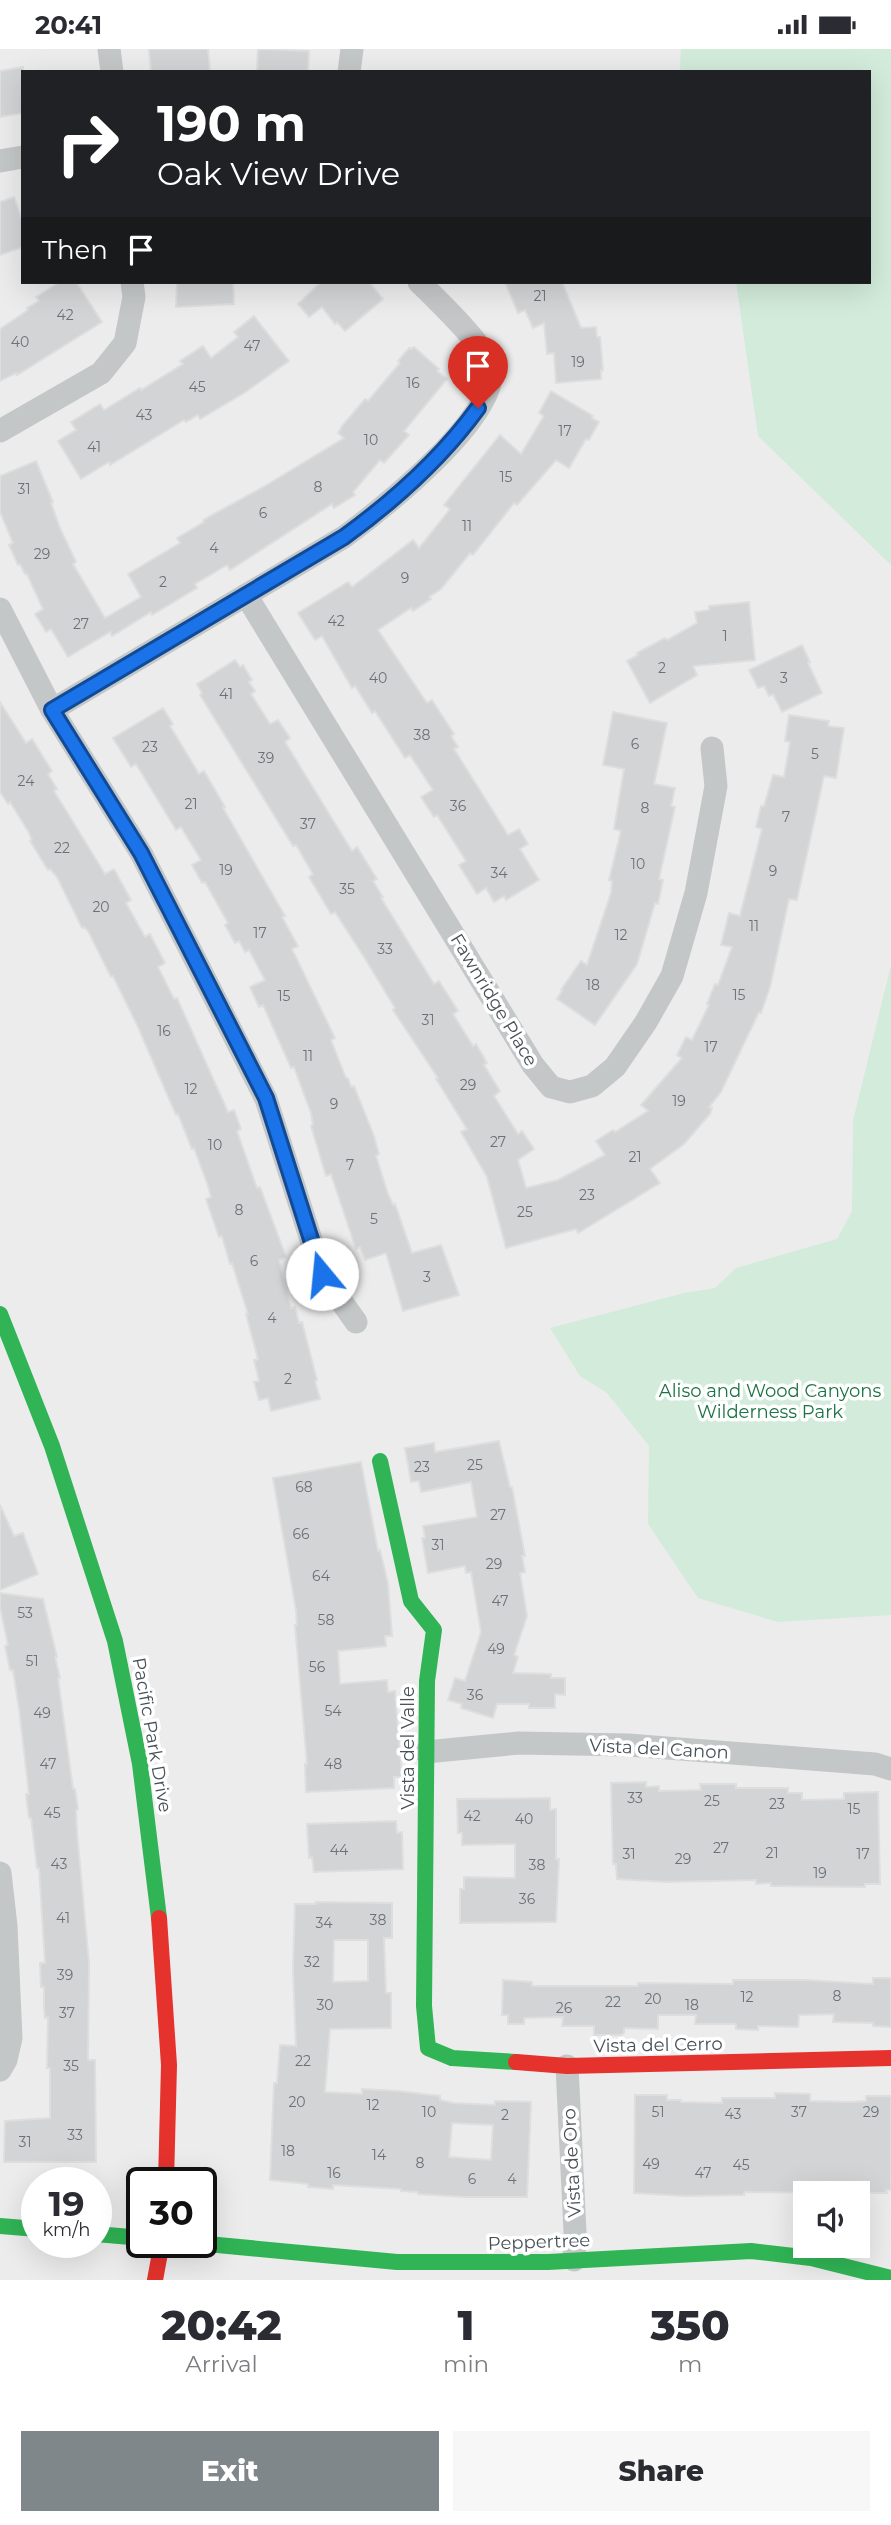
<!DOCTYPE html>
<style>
body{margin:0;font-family:Montserrat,sans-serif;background:#f7f7f7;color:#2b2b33;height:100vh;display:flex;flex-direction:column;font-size:26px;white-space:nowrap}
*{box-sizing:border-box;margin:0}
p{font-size:23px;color:#7c7c81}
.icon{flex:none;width:38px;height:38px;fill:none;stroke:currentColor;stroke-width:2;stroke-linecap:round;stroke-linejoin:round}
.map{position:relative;height:2231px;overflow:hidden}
.drawer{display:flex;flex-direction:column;background:#fff;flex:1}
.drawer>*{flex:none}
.banner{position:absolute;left:21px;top:21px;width:850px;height:214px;border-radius:0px;box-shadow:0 7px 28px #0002;background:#202124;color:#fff;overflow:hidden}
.buttons{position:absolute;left:793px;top:2132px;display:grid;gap:14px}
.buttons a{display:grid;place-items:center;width:77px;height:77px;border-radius:0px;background:#fff;box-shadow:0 7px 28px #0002;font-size:35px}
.speed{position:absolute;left:21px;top:2118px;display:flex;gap:14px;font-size:35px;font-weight:700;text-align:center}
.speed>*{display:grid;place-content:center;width:91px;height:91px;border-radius:50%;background:#fff;box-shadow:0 7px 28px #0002;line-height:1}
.speed small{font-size:18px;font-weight:400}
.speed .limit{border:4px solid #111;border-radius:10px;background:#fff;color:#111}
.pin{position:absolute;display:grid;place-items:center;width:60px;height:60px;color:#fff;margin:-72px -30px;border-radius:50% 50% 50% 0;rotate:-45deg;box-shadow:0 0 7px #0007}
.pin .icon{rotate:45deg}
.me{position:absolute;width:77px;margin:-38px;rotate:343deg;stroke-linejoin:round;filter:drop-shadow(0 0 5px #0008)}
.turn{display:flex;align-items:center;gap:24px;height:147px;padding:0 21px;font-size:32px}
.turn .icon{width:91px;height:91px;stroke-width:2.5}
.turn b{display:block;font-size:49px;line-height:60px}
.then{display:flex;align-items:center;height:66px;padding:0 21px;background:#0003;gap:14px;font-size:26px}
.eta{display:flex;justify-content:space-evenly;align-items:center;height:119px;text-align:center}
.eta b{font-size:42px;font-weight:800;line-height:49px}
.primary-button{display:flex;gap:14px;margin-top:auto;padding:14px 21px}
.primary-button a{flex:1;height:80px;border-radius:0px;background:#80878b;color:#fff;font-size:28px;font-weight:800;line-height:80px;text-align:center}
.primary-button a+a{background:#f7f7f7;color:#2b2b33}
.status{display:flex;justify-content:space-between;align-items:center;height:49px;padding:0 35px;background:#fff;direction:ltr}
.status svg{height:19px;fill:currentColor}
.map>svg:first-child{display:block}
.green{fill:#d2ebda}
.building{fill:#d3d4d5;stroke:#dededf;stroke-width:2;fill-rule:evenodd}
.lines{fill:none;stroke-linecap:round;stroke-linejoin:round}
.street{stroke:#c3c7c8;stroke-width:23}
.fast{stroke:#30b455;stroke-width:16}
.jam{stroke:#e5322d;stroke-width:16}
.route-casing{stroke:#114b97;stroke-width:18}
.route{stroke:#1a73e8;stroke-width:12}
.labels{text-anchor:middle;stroke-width:7;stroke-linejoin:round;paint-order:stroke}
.number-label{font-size:14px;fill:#6a7278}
.street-label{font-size:18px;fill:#455057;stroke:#fff}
.park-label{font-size:18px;fill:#1b7343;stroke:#fff}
</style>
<div class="status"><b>20:41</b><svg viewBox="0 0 49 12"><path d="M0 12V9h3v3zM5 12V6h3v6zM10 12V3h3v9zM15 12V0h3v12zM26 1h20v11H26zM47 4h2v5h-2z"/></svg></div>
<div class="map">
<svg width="891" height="2231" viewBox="0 0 891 2231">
<rect width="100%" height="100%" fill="#edecec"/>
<g class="green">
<polygon points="681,0 891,0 891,516 758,387 736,233 870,233 870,23 683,23 680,20"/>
<polygon points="891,916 891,1566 778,1573 698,1549 648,1475 649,1397 607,1344 580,1327 550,1279 684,1244 715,1239 736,1219 837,1190 852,1162 853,1072"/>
</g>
<g class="building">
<polygon points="149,0 208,0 210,23 151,23"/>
<polygon points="258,0 309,2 308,23 257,23"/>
<polygon points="23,18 23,64 0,68 0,22"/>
<polygon points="14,148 23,174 23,198 0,206 0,153"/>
<polygon points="60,233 76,233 102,273 17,326 16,324 0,332 0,280 28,261 27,259 39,252 36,248"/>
<polygon points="177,233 233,233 234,255 176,258"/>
<polygon points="321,233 369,233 383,250 345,282 337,273 335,275 322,258 309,268 298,255"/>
<polygon points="505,233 562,233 581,279 596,278 597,288 600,288 603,321 601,321 601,330 556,334 554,304 547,305 544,274 533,279 525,261 518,264"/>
<polygon points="254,267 289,312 244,344 200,370 198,366 186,373 184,371 110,416 109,413 81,430 58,392 76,381 71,373 100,355 104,361 140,339 141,341 183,315 180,312 203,297 211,309 238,288 234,283"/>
<polygon points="414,298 439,320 437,322 447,330 404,382 409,386 384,414 380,411 353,443 355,446 334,459 332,455 230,521 227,516 195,535 197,539 152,566 151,563 112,587 110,583 68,608 51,580 46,583 35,565 43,560 27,525 25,525 20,515 18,516 9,496 13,494 0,463 0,427 36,412 53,453 51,454 60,479 76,513 73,515 105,569 141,548 128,525 180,494 177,489 204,473 203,471 265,437 344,389 338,384 342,377 365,350 368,352 400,314 398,312 409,299 411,300"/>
<polygon points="551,342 593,367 592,369 599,373 589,391 586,390 569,419 556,411 517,456 514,454 473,506 470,504 441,540 429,548 431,550 413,562 411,559 378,581 427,654 432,651 454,685 451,687 458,698 454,700 508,786 519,780 528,795 520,800 539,831 506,851 504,847 494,853 486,839 477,845 459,816 466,812 437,766 434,768 421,748 433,741 410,706 405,709 375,662 372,664 355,637 352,639 322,587 315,591 298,564 348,533 352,538 413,491 419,499 450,460 444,456 500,386 521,405 544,367 539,364"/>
<polygon points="749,553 755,611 693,617 697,626 650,654 627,612 638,606 637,604 665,589 667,591 697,574 695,563 709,561 709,557"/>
<polygon points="802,596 810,613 808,614 822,644 782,663 773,645 769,647 764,637 758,639 749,621"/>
<polygon points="235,611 240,618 243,616 252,631 249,633 255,642 251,645 270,675 278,671 290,689 285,693 352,802 357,798 377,830 373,832 383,848 381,849 434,935 439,932 458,962 453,965 473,997 476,995 487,1014 484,1016 500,1042 494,1047 518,1085 522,1082 534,1100 518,1111 526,1139 558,1131 605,1106 596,1092 613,1081 615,1083 648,1062 641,1056 682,1009 677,1006 686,988 692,991 709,956 707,955 715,935 718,936 732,898 721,896 729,864 740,867 762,780 756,778 761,757 764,757 773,726 784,728 790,693 785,692 789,666 829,672 828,677 844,679 836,729 824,727 797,851 789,850 770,938 761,964 759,963 721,1043 709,1058 712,1059 710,1065 684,1095 650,1120 660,1134 578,1184 576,1180 506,1199 487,1128 461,1083 467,1080 436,1030 438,1029 393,961 395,959 364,908 335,863 331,865 309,828 313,825 296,796 293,797 200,646 202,644 197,635"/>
<polygon points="0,653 26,694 32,690 52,722 48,725 57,740 54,742 105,825 114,820 131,851 126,854 145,888 150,885 165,914 158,918 174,950 177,949 228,1063 234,1061 241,1080 237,1082 257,1139 260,1138 286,1208 279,1211 291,1259 295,1258 299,1274 302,1273 317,1331 315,1332 320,1350 271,1362 268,1349 259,1351 254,1333 259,1332 254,1311 258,1310 246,1265 248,1265 232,1214 230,1215 222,1187 219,1188 206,1150 211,1148 208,1137 194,1099 192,1100 178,1065 176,1066 138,978 113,927 111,928 88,882 84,878 82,879 57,828 50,820 48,821 30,792 32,791 28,782 10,753 8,755 0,743"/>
<polygon points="163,659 173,675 170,677 199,725 204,722 225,758 223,759 285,867 282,868 298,897 292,900 335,989 331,991 346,1029 348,1029 351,1038 354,1037 374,1087 379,1105 376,1107 388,1145 393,1156 395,1155 412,1204 441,1196 459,1246 403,1262 386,1204 365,1211 360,1198 356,1200 331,1125 326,1127 311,1077 313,1076 311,1064 294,1018 291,1019 263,956 259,958 250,938 265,931 249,901 245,903 239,892 235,894 225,876 228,874 205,833 202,834 192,816 201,811 181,778 176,781 136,715 131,718 113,689"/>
<polygon points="613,663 667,674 654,735 675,739 671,757 675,758 659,830 663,831 658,855 655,854 637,915 595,976 557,950 562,942 561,941 581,912 587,916 611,844 612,832 609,831 621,782 614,780 624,720 603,716"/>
<polygon points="499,1392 510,1438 512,1438 525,1507 522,1507 525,1523 520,1524 527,1567 514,1606 518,1608 513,1624 551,1625 551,1629 565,1629 565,1646 555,1645 555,1659 529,1659 529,1655 497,1655 493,1669 461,1659 462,1655 448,1651 455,1629 465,1632 481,1583 471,1523 466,1524 465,1517 428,1524 422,1489 425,1489 423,1477 477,1468 471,1433 421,1443 419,1432 411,1433 405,1399 434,1394 435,1403"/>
<polygon points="361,1413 378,1502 380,1501 388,1535 392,1587 385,1587 386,1597 338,1602 340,1635 387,1631 388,1643 395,1642 402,1728 394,1728 394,1739 306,1743 305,1715 307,1715 295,1576 297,1576 296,1561 273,1429"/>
<polygon points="0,1456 14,1487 23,1484 38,1525 0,1541"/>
<polygon points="0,1544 43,1550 57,1608 55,1608 60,1629 58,1629 73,1740 75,1740 78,1760 76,1761 77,1783 89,1914 88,2011 95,2011 96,2113 4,2113 5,2072 50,2069 50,2019 47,2019 48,1968 45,1969 44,1960 44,1938 41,1938 40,1914 45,1914 39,1819 37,1819 36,1810 31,1769 29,1769 26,1745 29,1745 19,1660 13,1621 10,1621 5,1597 8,1596 0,1558"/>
<polygon points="646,1733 646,1738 659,1737 659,1742 701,1741 700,1735 736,1735 736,1739 788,1739 788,1744 802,1744 802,1751 844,1750 844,1744 878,1743 880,1835 865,1835 865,1838 771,1837 771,1834 756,1835 756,1831 666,1833 617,1830 616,1815 613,1815 611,1734"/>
<polygon points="550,1749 550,1761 556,1760 556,1810 559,1810 556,1873 460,1874 460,1840 464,1840 464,1828 515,1829 515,1795 462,1796 462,1784 458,1784 457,1750"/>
<polygon points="396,1772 397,1784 402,1783 403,1820 314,1823 312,1808 309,1809 307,1775"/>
<path d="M 316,1853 L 392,1854 L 392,1889 L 384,1889 L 386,1944 L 391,1944 L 391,1979 L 330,1980 L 325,2043 L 362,2045 L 362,2040 L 398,2042 L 440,2047 L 440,2051 L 453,2054 L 495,2056 L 495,2052 L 531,2053 L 527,2148 L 465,2148 L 418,2145 L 418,2143 L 401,2142 L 401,2140 L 333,2136 L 333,2140 L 308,2138 L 308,2135 L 270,2131 L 274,2034 L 277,2034 L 280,1996 L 296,1997 L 293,1919 L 295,1855 L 316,1855 ZM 334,1891 L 368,1891 L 368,1932 L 333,1933 ZM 452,2074 L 493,2076 L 491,2111 L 449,2108 Z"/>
<polygon points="873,1929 891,1929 891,1978 873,1977 873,1974 833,1973 834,1965 799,1966 798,1978 758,1977 758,1981 736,1980 736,1975 695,1975 696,1966 658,1966 658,1980 624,1979 624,1984 621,1986 594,1986 594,1977 562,1977 563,1968 524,1969 524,1975 508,1975 508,1966 502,1966 503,1931 532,1933 532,1937 638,1937 638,1934 733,1935 733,1931 804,1931 873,1935"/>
<polygon points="775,2044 810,2045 810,2052 851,2053 866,2052 866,2047 891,2047 891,2141 886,2141 887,2144 744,2143 744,2146 685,2147 634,2144 635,2046 667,2046 667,2051 681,2051 681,2053 722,2054 722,2049 775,2049"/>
</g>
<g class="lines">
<g class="street">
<polyline points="109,0 112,23"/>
<polyline points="349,23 352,0"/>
<polyline points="0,112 23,108"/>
<polyline points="0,382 101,324 125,294 134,248 132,233"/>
<polyline points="246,546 533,1016 551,1038 570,1043 592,1037 615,1018 646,973 672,927 696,844 716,737 712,699"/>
<polyline points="0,560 52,661 141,804 266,1050 322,1225 356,1273"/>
<path d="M 52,661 L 344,488 C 380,462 501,366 491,318 C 487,298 435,249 419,233"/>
<polyline points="426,1703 519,1694 628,1696 875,1715 891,1720"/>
<polyline points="0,1824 6,1877 11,1989 6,2011 0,2021"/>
<polyline points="567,2017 575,2183 574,2211"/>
</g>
<g class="fast">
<polyline points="0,1265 52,1397 115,1592 140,1715 159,1869"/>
<polyline points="380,1412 411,1552 434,1581 427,1632 424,1957 428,1999 452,2009 516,2013"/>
<polyline points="0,2177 37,2180"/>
<polyline points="96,2185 142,2189"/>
<polyline points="186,2193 397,2213 548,2213 751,2202 811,2209 891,2229"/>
</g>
<g class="jam">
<polyline points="159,1869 169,2016 166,2133"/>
<polyline points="516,2013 567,2017 891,2009"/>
<polyline points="155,2231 162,2193"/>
</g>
</g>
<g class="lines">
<defs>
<path id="route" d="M 322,1225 L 266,1049 L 141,804 L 52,661 L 344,488 C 395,451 441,410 478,359"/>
</defs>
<use href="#route" class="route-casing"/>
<use href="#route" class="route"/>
</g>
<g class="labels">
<g class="number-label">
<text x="540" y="252">21</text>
<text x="65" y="271">42</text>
<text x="20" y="298">40</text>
<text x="252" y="302">47</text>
<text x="578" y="318">19</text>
<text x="413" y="339">16</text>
<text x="197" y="343">45</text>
<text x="144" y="371">43</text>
<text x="565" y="387">17</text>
<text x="371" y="396">10</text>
<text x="94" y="403">41</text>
<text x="506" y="433">15</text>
<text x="318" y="443">8</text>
<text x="24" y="445">31</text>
<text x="263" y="469">6</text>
<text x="467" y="482">11</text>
<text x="214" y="504">4</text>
<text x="42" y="510">29</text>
<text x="405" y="534">9</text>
<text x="163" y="538">2</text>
<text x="336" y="577">42</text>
<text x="81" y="580">27</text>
<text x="725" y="592">1</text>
<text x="662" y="624">2</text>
<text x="378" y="634">40</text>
<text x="784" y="634">3</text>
<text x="226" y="650">41</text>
<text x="422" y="691">38</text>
<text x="635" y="700">6</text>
<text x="150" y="703">23</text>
<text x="815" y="710">5</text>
<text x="266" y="714">39</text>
<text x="26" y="737">24</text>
<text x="191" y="760">21</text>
<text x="458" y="762">36</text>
<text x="645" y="764">8</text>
<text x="786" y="773">7</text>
<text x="308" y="780">37</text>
<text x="62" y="804">22</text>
<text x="638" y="820">10</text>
<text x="226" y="826">19</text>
<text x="773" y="827">9</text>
<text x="499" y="829">34</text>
<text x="347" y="845">35</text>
<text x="101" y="863">20</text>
<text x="754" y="882">11</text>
<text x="260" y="889">17</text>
<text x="621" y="891">12</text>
<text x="385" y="905">33</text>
<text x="593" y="941">18</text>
<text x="739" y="951">15</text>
<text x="284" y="952">15</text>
<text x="428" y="976">31</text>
<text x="164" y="987">16</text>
<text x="711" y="1003">17</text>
<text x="308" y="1012">11</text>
<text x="468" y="1041">29</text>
<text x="191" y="1045">12</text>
<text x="679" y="1057">19</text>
<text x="334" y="1060">9</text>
<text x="498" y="1098">27</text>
<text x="215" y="1101">10</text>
<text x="635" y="1113">21</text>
<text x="350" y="1121">7</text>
<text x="587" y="1151">23</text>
<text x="239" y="1166">8</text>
<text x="525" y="1168">25</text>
<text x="374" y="1175">5</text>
<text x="254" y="1217">6</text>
<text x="427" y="1233">3</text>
<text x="272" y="1274">4</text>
<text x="288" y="1335">2</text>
<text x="475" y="1421">25</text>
<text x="422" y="1423">23</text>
<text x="304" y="1443">68</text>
<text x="498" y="1471">27</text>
<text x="301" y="1490">66</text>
<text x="438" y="1501">31</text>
<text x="494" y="1520">29</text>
<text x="321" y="1532">64</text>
<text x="500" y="1557">47</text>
<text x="25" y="1569">53</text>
<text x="326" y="1576">58</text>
<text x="496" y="1605">49</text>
<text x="32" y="1617">51</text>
<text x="317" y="1623">56</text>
<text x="475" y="1651">36</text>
<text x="333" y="1667">54</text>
<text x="42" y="1669">49</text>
<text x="48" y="1720">47</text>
<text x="333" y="1720">48</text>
<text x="635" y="1754">33</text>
<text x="712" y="1757">25</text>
<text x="777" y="1760">23</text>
<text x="854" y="1765">15</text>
<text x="52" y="1769">45</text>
<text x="472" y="1772">42</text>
<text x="524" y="1775">40</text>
<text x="721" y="1804">27</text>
<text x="339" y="1806">44</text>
<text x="772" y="1809">21</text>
<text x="629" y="1810">31</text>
<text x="863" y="1810">17</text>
<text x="683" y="1815">29</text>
<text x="59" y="1820">43</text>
<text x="537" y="1821">38</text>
<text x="820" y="1829">19</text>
<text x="527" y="1855">36</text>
<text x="63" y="1874">41</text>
<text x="378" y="1876">38</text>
<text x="324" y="1879">34</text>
<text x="312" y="1918">32</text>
<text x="65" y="1931">39</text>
<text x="837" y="1952">8</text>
<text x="747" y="1953">12</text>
<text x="653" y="1955">20</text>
<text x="613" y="1958">22</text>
<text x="325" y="1961">30</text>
<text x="692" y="1961">18</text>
<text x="564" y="1964">26</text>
<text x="67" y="1969">37</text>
<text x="303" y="2017">22</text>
<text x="71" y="2022">35</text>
<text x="297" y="2058">20</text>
<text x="373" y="2061">12</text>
<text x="429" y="2068">10</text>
<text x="658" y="2068">51</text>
<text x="799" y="2068">37</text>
<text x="871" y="2068">29</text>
<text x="733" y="2070">43</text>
<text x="505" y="2071">2</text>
<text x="75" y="2091">33</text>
<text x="25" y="2098">31</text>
<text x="288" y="2107">18</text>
<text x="379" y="2111">14</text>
<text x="420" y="2119">8</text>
<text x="651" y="2120">49</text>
<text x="741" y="2121">45</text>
<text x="334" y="2129">16</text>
<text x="703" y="2129">47</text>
<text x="472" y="2135">6</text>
<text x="512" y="2135">4</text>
</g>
<g class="street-label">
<text transform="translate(494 951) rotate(59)" y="6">Fawnridge Place</text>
<text transform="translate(152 1686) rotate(80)" y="6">Pacific Park Drive</text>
<text transform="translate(408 1699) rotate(-90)" y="6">Vista del Valle</text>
<text transform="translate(659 1700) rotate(3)" y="6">Vista del Canon</text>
<text transform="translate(658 1996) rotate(-1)" y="6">Vista del Cerro</text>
<text transform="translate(572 2114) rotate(-93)" y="6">Vista de Oro</text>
<text transform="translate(539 2193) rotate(-2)" y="6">Peppertree</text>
</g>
<g class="park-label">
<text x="770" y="1348">Aliso and Wood Canyons<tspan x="770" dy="21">Wilderness Park</tspan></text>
</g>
</g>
</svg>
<div class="buttons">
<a><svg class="icon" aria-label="sound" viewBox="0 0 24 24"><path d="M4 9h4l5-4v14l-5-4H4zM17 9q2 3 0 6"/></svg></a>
</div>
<div class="speed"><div>19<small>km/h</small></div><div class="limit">30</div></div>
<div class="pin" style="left:478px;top:359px;background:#d93025"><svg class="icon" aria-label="arrive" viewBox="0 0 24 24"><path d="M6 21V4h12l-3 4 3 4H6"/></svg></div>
<svg class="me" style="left:322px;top:1225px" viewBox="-20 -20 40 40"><circle r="19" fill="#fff"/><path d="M0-13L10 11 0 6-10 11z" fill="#1a73e8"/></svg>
<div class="banner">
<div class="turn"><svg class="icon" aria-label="right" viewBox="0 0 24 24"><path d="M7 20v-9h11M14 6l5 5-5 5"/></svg><div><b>190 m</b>Oak View Drive</div></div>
<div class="then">Then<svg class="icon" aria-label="arrive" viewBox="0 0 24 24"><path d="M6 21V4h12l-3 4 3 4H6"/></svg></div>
</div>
</div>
<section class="drawer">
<div class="eta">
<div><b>20:42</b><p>Arrival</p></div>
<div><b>1</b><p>min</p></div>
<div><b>350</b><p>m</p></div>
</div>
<div class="primary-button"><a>Exit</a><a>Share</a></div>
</section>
